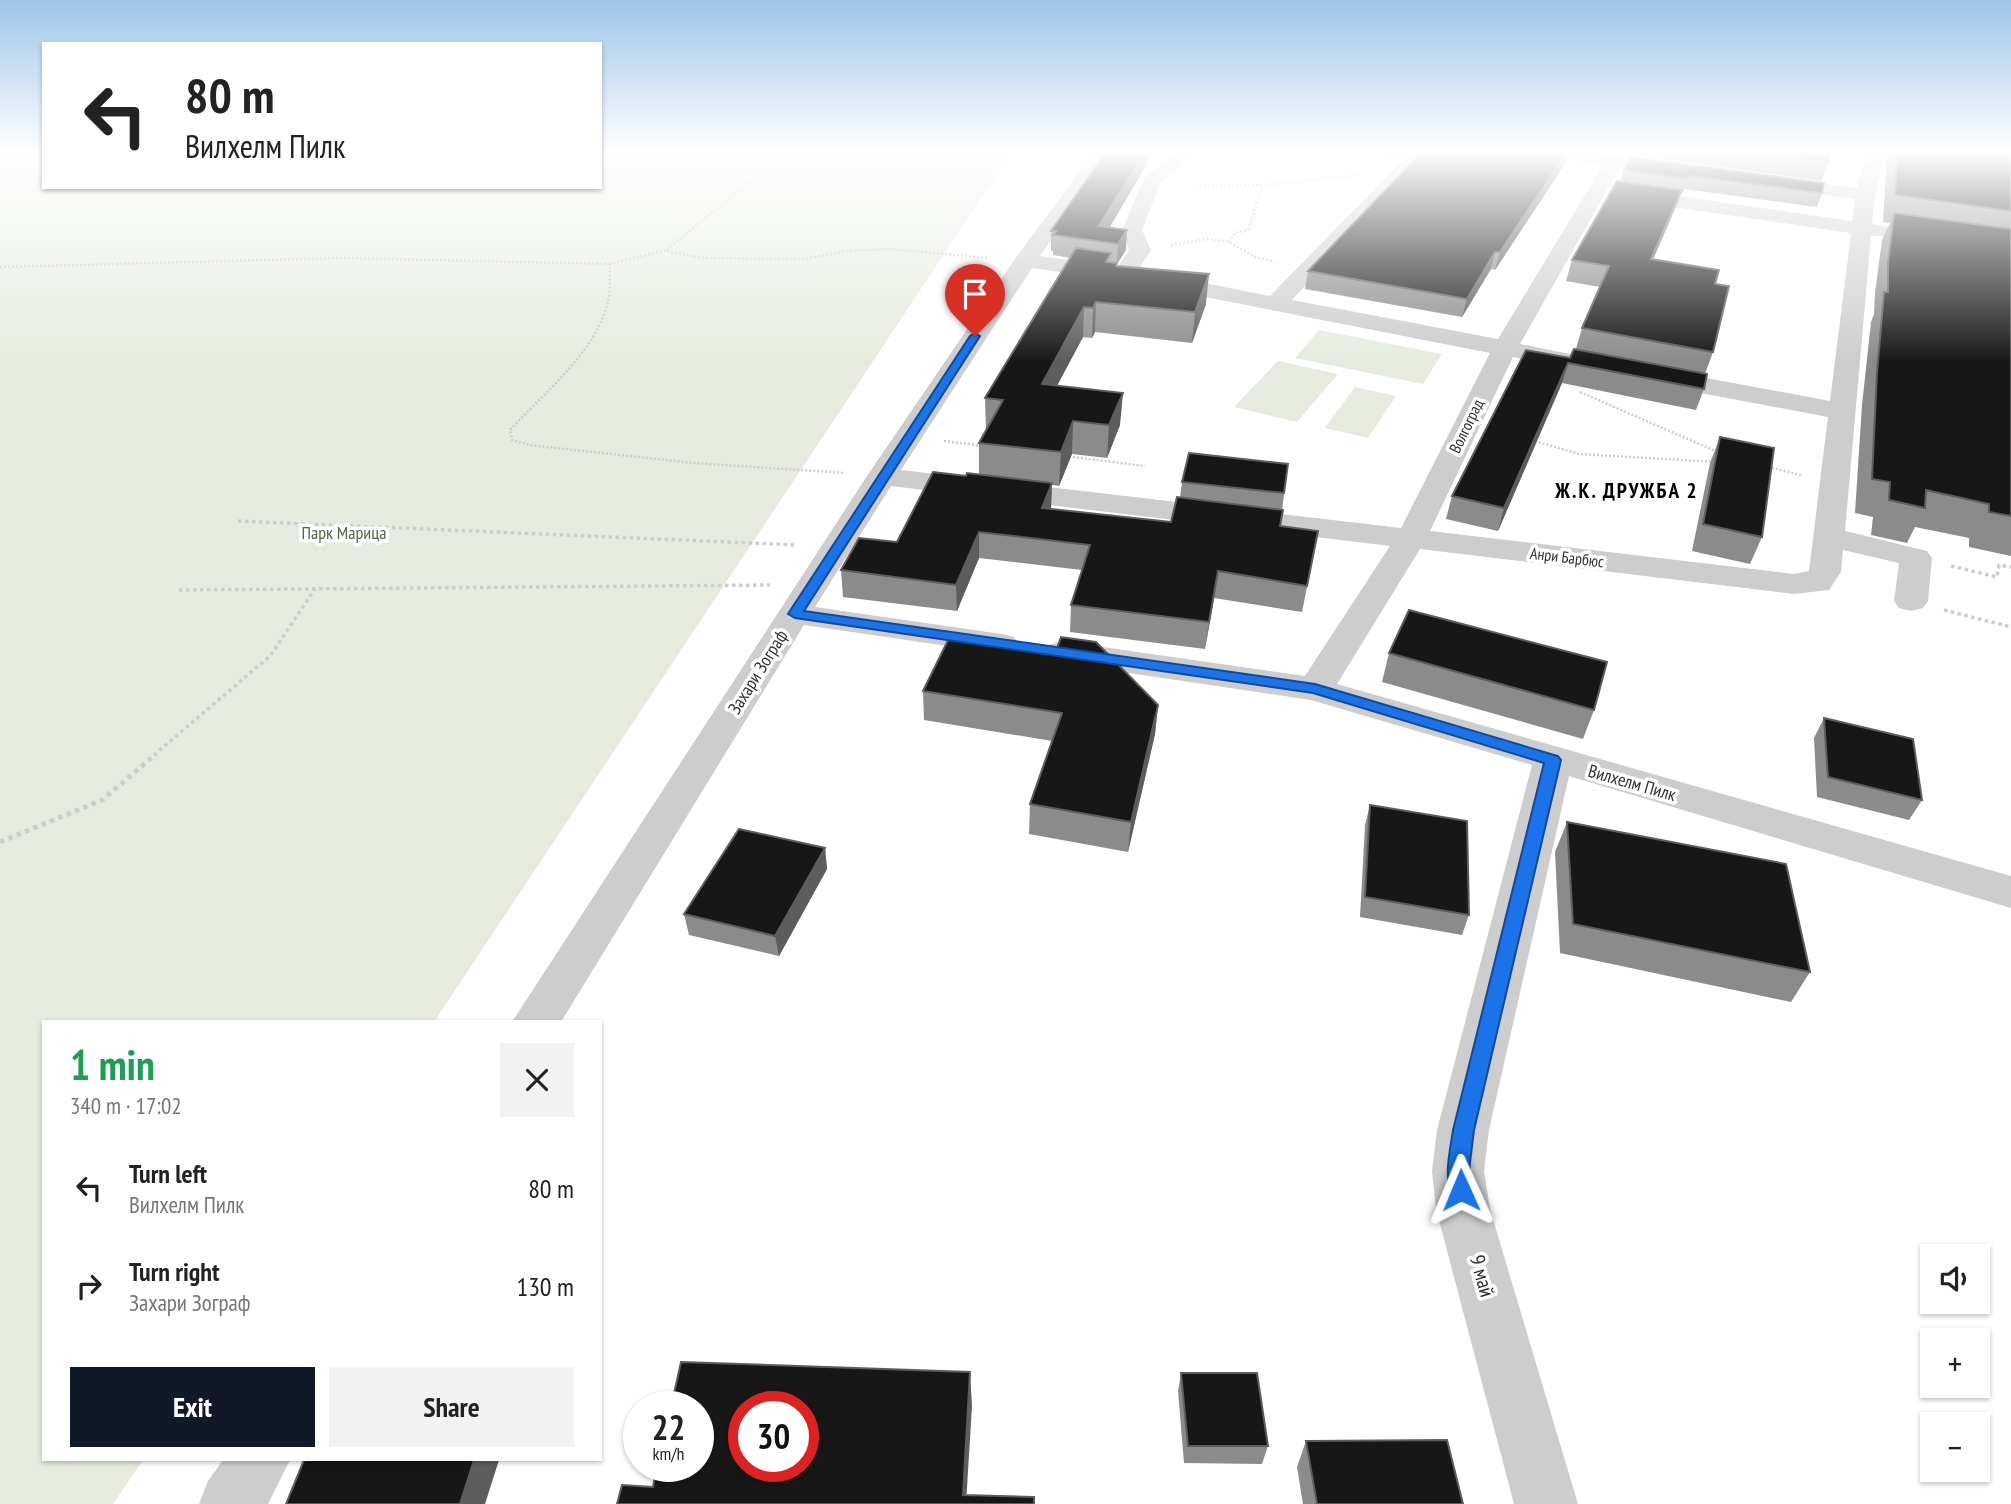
<!DOCTYPE html>
<meta charset="utf-8">
<style>
body{margin:0;font-family:"PT Sans Narrow",sans-serif;background:#f2f2f2;color:#222;height:100vh;display:flex;flex-direction:column;font-size:26px;white-space:nowrap}
*{box-sizing:border-box;margin:0}
p{font-size:23px;color:#767676}
.icon{flex:none;width:38px;height:38px;fill:none;stroke:currentColor;stroke-width:2;stroke-linecap:round;stroke-linejoin:round}
.map{position:relative;flex:1;overflow:hidden}
.panel{position:absolute;left:42px;top:1020px;width:560px;height:441px;display:flex;flex-direction:column;background:#fff;border-radius:0px;box-shadow:0 2px 5px #0004}
.panel>*{flex:none}
.hud{position:absolute;left:42px;top:42px;width:560px;height:147px;border-radius:0px;box-shadow:0 2px 5px #0004;background:#fff;color:#222;overflow:hidden}
.buttons{position:absolute;left:1920px;top:1244px;display:grid;gap:14px}
.buttons a{display:grid;place-items:center;width:70px;height:70px;border-radius:0px;background:#fff;box-shadow:0 2px 5px #0004;font-size:35px}
.speed{position:absolute;left:623px;top:1391px;display:flex;gap:14px;font-size:35px;font-weight:700;text-align:center}
.speed>*{display:grid;place-content:center;width:91px;height:91px;border-radius:50%;background:#fff;box-shadow:0 2px 5px #0004;line-height:1}
.speed small{font-size:18px;font-weight:400}
.speed .limit{border:10px solid #d22;background:#fff;color:#111}
.pin{position:absolute;display:grid;place-items:center;width:60px;height:60px;color:#fff;margin:-72px -30px;border-radius:50% 50% 50% 0;rotate:-45deg;box-shadow:0 0 7px #0007}
.pin .icon{rotate:45deg}
.me{position:absolute;width:77px;margin:-38px;rotate:359deg;stroke-linejoin:round;filter:drop-shadow(0 0 5px #0008)}
.turn{display:flex;align-items:center;gap:24px;height:147px;padding:0 28px;font-size:32px}
.turn .icon{width:91px;height:91px;stroke-width:2.5}
.turn b{display:block;font-size:49px;line-height:60px}
.round{display:grid;place-items:center;flex:none;width:74px;height:74px;border-radius:0px;background:#f2f2f2}
.summary{display:flex;align-items:center;justify-content:space-between;height:119px;padding:0 28px}
h1{font-size:42px;font-weight:600;line-height:52px;color:#1e9e55}
.button{display:flex;gap:14px;margin-top:auto;padding:14px 28px}
.button a{flex:1;height:80px;border-radius:0px;background:#111827;color:#fff;font-size:28px;font-weight:600;line-height:80px;text-align:center}
.button a+a{background:#f2f2f2;color:#222}
ul{padding:0;list-style:none}
li{display:flex;align-items:center;gap:21px;height:98px;padding:0 28px}
li div{flex:1}
li b{display:block;font-size:26px}
li em{font-style:normal}
.map>svg:first-child{display:block}
.green{fill:#e5ecdf}
.lines{fill:none;stroke-linecap:round;stroke-linejoin:round}
.path-far2{stroke:#cdcdcd;stroke-width:2.5;stroke-dasharray:2 2;stroke-linecap:butt}
.path-far1{stroke:#cdcdcd;stroke-width:3.5;stroke-dasharray:3.5 3.5;stroke-linecap:butt}
.path{stroke:#cdcdcd;stroke-width:5;stroke-dasharray:4.5 4.5;stroke-linecap:butt}
.minor{fill:#cdcdcd;fill-rule:evenodd}
.wall{fill:#8b8b8b}
.shaded-wall{fill:#5d5d5d}
.building{fill:#171717;stroke:#5d5d5d;stroke-width:2;fill-rule:evenodd}
.route{fill:#1a73e8;stroke:#114b97;stroke-width:2}
.labels{text-anchor:middle;stroke-width:7;stroke-linejoin:round;paint-order:stroke}
.far-street-label{font-size:16px;fill:#303030;stroke:#fff}
.park-label{font-size:18px;fill:#526840;stroke:#fff}
.street-label{font-size:18px;fill:#303030;stroke:#fff}
.far-district-label{font-size:21px;font-weight:bold;letter-spacing:2px;fill:#000;stroke:#fff}
.near-street-label{font-size:21px;fill:#303030;stroke:#fff}
</style>
<div class="map">
<svg width="2011" height="1504" viewBox="0 0 2011 1504">
<rect width="100%" height="100%" fill="#fff"/>
<g class="green">
<polygon points="0,152 44,152 44,187 600,187 600,152 1012,152 434,1022 44,1022 44,1460 143,1460 113,1504 0,1504"/>
<polygon points="1319,330 1442,354 1423,384 1295,358"/>
<polygon points="1278,361 1338,374 1297,422 1234,407"/>
<polygon points="1355,387 1396,396 1368,438 1325,428"/>
</g>
<g class="lines">
<g class="path-far2">
<path d="M 787,152 L 666,250 L 610,264 C 609,276 611,290 608,302 C 595,353 544,393 510,430 L 512,440 L 529,445 L 693,463 L 845,473"/>
<polyline points="1192,186 1263,185 1358,175"/>
<polyline points="1229,242 1235,233 1248,230 1263,185"/>
<polyline points="1171,245 1208,239 1229,242 1255,257 1275,262"/>
<polyline points="667,251 703,258 805,259 846,251 891,249 989,258"/>
<polyline points="0,267 342,258 610,264"/>
<polyline points="1580,392 1720,453"/>
<polyline points="1531,440 1579,454 1716,462"/>
<polyline points="944,441 983,446"/>
<polyline points="1065,456 1145,466"/>
<polyline points="1768,467 1801,475"/>
</g>
<g class="path-far1">
<polyline points="238,521 797,545"/>
<polyline points="1951,566 1997,577 1999,565 2011,567"/>
<polyline points="179,590 770,585"/>
<polyline points="1944,610 2011,627"/>
<polyline points="154,755 270,656 315,589"/>
</g>
<polyline class="path" points="0,842 102,800 156,754"/>
<g class="minor">
<path d="M 1094,152 L 1112,152 L 1040,256 L 1118,267 L 1129,250 L 1122,230 L 1145,177 L 1177,152 L 1197,152 L 1160,184 L 1142,230 L 1151,250 L 1138,270 L 1270,296 L 1411,152 L 1430,152 L 1292,300 L 1498,339 L 1603,165 L 1552,157 L 1543,152 L 1590,152 L 1644,160 L 1647,164 L 1644,168 L 1620,167 L 1520,344 L 1585,357 L 1589,362 L 1585,367 L 1576,370 L 1513,357 L 1430,531 L 1794,574 L 1809,571 L 1828,417 L 1653,384 L 1644,381 L 1640,376 L 1644,371 L 1653,368 L 1830,401 L 1851,233 L 1625,200 L 1615,194 L 1625,188 L 1852,221 L 1855,199 L 1770,188 L 1761,182 L 1770,176 L 1857,188 L 1867,152 L 1885,152 L 1875,195 L 1872,224 L 1895,228 L 1898,232 L 1895,236 L 1871,236 L 1845,531 L 1927,551 L 1932,558 L 1928,601 L 1923,608 L 1911,611 L 1899,608 L 1894,601 L 1899,563 L 1843,550 L 1841,572 L 1829,590 L 1794,594 L 1420,549 L 1337,684 L 2011,876 L 2011,908 L 1569,776 L 1489,1130 L 1484,1171 L 1490,1209 L 1578,1504 L 1514,1504 L 1436,1209 L 1432,1171 L 1437,1130 L 1532,765 L 1311,700 L 1061,663 L 1049,659 L 1043,652 L 1049,645 L 1061,641 L 1305,676 L 1390,546 L 891,486 L 815,607 L 1002,634 L 1014,637 L 1019,644 L 1014,651 L 1002,654 L 804,625 L 561,1022 L 512,1022 L 867,476 L 1017,256 ZM 1032,268 L 1124,281 L 1490,353 L 1401,528 L 901,470 Z"/>
<polygon points="223,1460 290,1460 268,1504 199,1504 208,1481"/>
</g>
</g>
<g class="wall">
<polygon points="1365,152 1408,152 1402,157"/>
<polygon points="1422,152 1569,152 1566,162 1495,270 1491,269 1462,317 1305,289 1308,271"/>
<polygon points="1637,152 1830,152 1829,162 1821,181 1636,155"/>
<polygon points="1889,152 2011,152 2011,556 1969,547 1969,538 1915,527 1907,543 1871,535 1873,517 1855,513 1862,405 1871,322 1874,314 1875,293 1882,240 1890,223 1883,222 1887,157"/>
<polygon points="1631,157 1822,193 1817,207 1684,189 1683,193 1681,193 1675,209 1653,259 1715,284 1713,352 1705,374 1704,389 1696,410 1562,383 1498,531 1446,519 1452,496 1570,358 1576,349 1582,328 1600,287 1566,281 1572,260 1621,181 1624,170"/>
<polygon points="1109,227 1126,250 1117,264 1117,266 1206,304 1192,343 1095,332 1092,338 1083,337 1057,385 1120,425 1107,458 1072,454 1059,486 1052,485 1051,509 1171,522 1180,498 1182,482 1288,464 1280,526 1313,557 1302,612 1214,598 1205,649 1070,632 1071,605 1082,570 979,558 957,611 843,597 841,570 897,542 966,476 979,474 979,443 986,430 985,398 1070,258 1053,255 1053,251 1051,251 1051,231"/>
<polygon points="1720,437 1762,537 1750,564 1692,551 1710,463"/>
<polygon points="1389,653 1594,710 1583,739 1382,682"/>
<polygon points="923,691 1158,705 1155,734 1128,852 1029,834 1030,804 1052,741 924,720"/>
<polygon points="1824,718 1922,800 1909,820 1817,797 1814,738"/>
<polygon points="1370,805 1469,915 1462,935 1360,917 1365,825"/>
<polygon points="1567,822 1810,972 1791,1002 1560,953 1555,852"/>
<polygon points="825,848 827,869 779,956 689,935 684,914"/>
<polygon points="1181,1373 1268,1446 1262,1464 1184,1463 1178,1391"/>
<polygon points="1306,1441 1463,1504 1303,1504 1297,1467"/>
</g>
<g class="shaded-wall">
<polygon points="1145,152 1154,152 1101,242 1099,226"/>
<polygon points="1567,152 1569,152 1566,162 1495,270 1500,252"/>
<polygon points="1682,190 1675,209 1644,280 1651,259"/>
<polygon points="1127,230 1126,250 1117,264 1116,292 1116,266 1117,263 1118,244"/>
<polygon points="1495,252 1491,269 1462,317 1467,299"/>
<polygon points="1209,274 1206,304 1192,343 1195,312"/>
<polygon points="1096,302 1095,332 1092,338 1093,308"/>
<polygon points="1084,307 1083,337 1041,416 1042,384"/>
<polygon points="1568,363 1562,383 1498,531 1504,508"/>
<polygon points="1123,393 1120,425 1107,458 1109,425"/>
<polygon points="1073,421 1072,454 1059,486 1061,452"/>
<polygon points="1052,483 1051,508 1041,533 1042,508"/>
<polygon points="979,532 979,558 957,611 956,585"/>
<polygon points="1218,571 1214,598 1205,649 1209,622"/>
<polygon points="1158,705 1155,734 1128,852 1131,822"/>
<polygon points="825,848 827,869 779,956 775,936"/>
<polygon points="970,1372 972,1406 966,1504 963,1495"/>
<polygon points="474,1460 499,1460 485,1504 460,1504"/>
</g>
<g class="building">
<polygon points="1106,152 1145,152 1099,226 1127,230 1118,244 1053,235 1056,231 1051,231"/>
<polygon points="1422,152 1567,152 1500,252 1495,252 1467,299 1308,271"/>
<polygon points="1750,152 1830,152 1829,162"/>
<polygon points="1897,152 2011,152 2011,211 1895,195"/>
<polygon points="1631,157 1824,183 1822,193 1689,176 1687,179 1624,170"/>
<polygon points="1617,181 1682,190 1651,259 1719,270 1715,284 1729,286 1713,352 1582,328 1609,266 1572,260"/>
<polygon points="1894,213 2011,229 2011,516 1989,512 1989,504 1926,490 1925,508 1889,500 1890,482 1872,479 1877,373 1884,292 1888,292 1888,264"/>
<polygon points="1076,248 1111,253 1106,262 1117,263 1116,266 1209,274 1195,312 1096,302 1093,308 1084,307 1042,384 1123,393 1109,425 1073,421 1061,452 979,443 1003,400 985,398"/>
<polygon points="1574,349 1707,374 1704,389 1568,363 1504,508 1452,496 1526,350 1570,358"/>
<polygon points="1720,437 1774,448 1762,537 1703,524"/>
<polygon points="1189,453 1288,464 1284,493 1182,482"/>
<polygon points="933,472 966,476 967,473 1052,483 1042,508 1171,522 1177,497 1283,510 1280,526 1318,531 1307,586 1218,571 1209,622 1071,605 1090,545 979,532 956,585 841,570 859,538 897,542"/>
<polygon points="1409,610 1607,662 1594,710 1389,653"/>
<polygon points="951,634 1056,651 1061,637 1096,642 1158,705 1131,822 1030,804 1062,713 923,691"/>
<polygon points="1824,718 1913,739 1922,800 1828,777"/>
<polygon points="1370,805 1467,821 1469,915 1365,897"/>
<polygon points="1567,822 1786,864 1810,972 1573,924"/>
<polygon points="739,829 825,848 775,936 684,914"/>
<path d="M 681,1362 L 970,1372 L 963,1495 L 1034,1497 L 1034,1504 L 617,1504 L 622,1485 L 653,1487 L 657,1466 L 698,1466 L 698,1407 L 671,1407 ZM 744,1407 L 803,1407 L 803,1466 L 744,1466 Z"/>
<polygon points="1181,1373 1257,1373 1268,1446 1188,1446"/>
<polygon points="1447,1440 1463,1504 1317,1504 1306,1441"/>
<polygon points="304,1460 474,1460 460,1504 286,1504"/>
</g>
<linearGradient id="sky" x2="0" y2="1"><stop stop-color="#9dc5e9"/><stop offset="0.42" stop-color="#fff"/><stop offset="1" stop-color="#fff" stop-opacity="0"/></linearGradient>
<rect width="2011" height="362" fill="url(#sky)"/>
<path class="route" d="M 975,333 L 980,336 L 804,611 L 1315,684 L 1558,756 L 1561,760 L 1474,1130 L 1469,1171 L 1472,1190 L 1468,1197 L 1461,1200 L 1453,1197 C 1443,1176 1450,1152 1453,1130 L 1544,763 L 1313,693 L 795,618 L 788,614 L 970,336 Z"/>
<g class="labels">
<g class="far-street-label">
<text transform="translate(1466 426) rotate(-64)" y="6">Волгоград</text>
<text transform="translate(1567 557) rotate(7)" y="6">Анри Барбюс</text>
</g>
<g class="park-label">
<text x="344" y="539">Парк Марица</text>
</g>
<g class="street-label">
<text transform="translate(758 672) rotate(-58)" y="6">Захари Зограф</text>
<text transform="translate(1632 783) rotate(16)" y="6">Вилхелм Пилк</text>
</g>
<g class="far-district-label">
<text x="1627" y="498">Ж.К. ДРУЖБА 2</text>
</g>
<g class="near-street-label">
<text transform="translate(1482 1276) rotate(74)" y="7">9 май</text>
</g>
</g>
</svg>
<div class="buttons">
<a><svg class="icon" aria-label="sound" viewBox="0 0 24 24"><path d="M4 9h4l5-4v14l-5-4H4zM17 9q2 3 0 6"/></svg></a>
<a>+</a>
<a>−</a>
</div>
<div class="speed"><div>22<small>km/h</small></div><div class="limit">30</div></div>
<div class="pin" style="left:975px;top:336px;background:#d93025"><svg class="icon" aria-label="arrive" viewBox="0 0 24 24"><path d="M6 21V4h12l-3 4 3 4H6"/></svg></div>
<svg class="me" style="left:1461px;top:1190px" viewBox="-20 -20 40 40"><path d="M0-17L14 15 0 8-14 15z" fill="#1a73e8" stroke="#fff" stroke-width="4"/></svg>
<div class="hud">
<div class="turn"><svg class="icon" aria-label="left" viewBox="0 0 24 24"><path d="M17 20v-9H6M10 6l-5 5 5 5"/></svg><div><b>80 m</b>Вилхелм Пилк</div></div>
</div>
<section class="panel">
<div class="summary"><div><h1>1 min</h1><p>340 m · 17:02</p></div><a class="round"><svg class="icon" aria-label="close" viewBox="0 0 24 24"><path d="M6 6l12 12M18 6L6 18"/></svg></a></div>
<ul>
<li><svg class="icon" aria-label="left" viewBox="0 0 24 24"><path d="M17 20v-9H6M10 6l-5 5 5 5"/></svg><div><b>Turn left</b><p>Вилхелм Пилк</p></div><em>80 m</em></li>
<li><svg class="icon" aria-label="right" viewBox="0 0 24 24"><path d="M7 20v-9h11M14 6l5 5-5 5"/></svg><div><b>Turn right</b><p>Захари Зограф</p></div><em>130 m</em></li>
</ul>
<div class="button"><a>Exit</a><a>Share</a></div>
</section>
</div>
